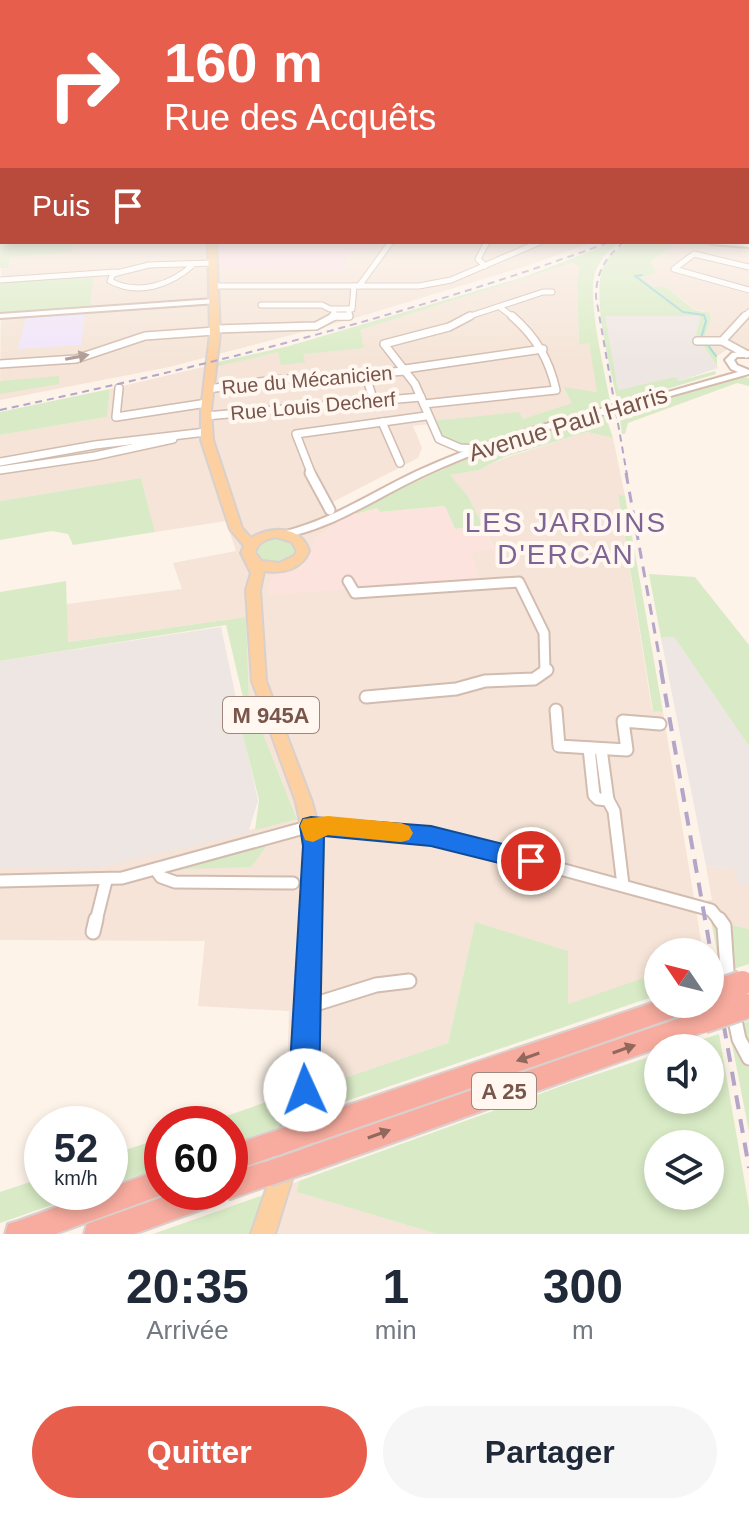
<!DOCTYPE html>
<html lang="fr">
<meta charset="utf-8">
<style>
body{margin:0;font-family:Arial,sans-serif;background:#f6f6f7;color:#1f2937;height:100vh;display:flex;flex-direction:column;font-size:30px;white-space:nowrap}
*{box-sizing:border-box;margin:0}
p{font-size:26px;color:#747a83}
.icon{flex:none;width:44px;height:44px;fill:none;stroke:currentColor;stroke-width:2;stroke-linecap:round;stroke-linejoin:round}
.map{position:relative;height:1234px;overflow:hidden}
.panel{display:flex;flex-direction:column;background:#fff;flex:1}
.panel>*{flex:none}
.top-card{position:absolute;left:0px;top:0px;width:750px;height:244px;box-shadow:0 4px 12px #0003;background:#e85e4d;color:#fff;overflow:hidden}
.needle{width:52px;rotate:305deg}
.controls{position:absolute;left:644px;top:938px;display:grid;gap:16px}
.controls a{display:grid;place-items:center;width:80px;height:80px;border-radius:50%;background:#fff;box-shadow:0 4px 12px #0003;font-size:40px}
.speed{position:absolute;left:24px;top:1106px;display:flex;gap:16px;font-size:40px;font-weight:700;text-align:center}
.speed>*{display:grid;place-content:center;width:104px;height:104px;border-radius:50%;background:#fff;box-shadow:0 4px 12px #0003;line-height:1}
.speed small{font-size:20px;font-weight:400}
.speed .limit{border:12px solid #d22;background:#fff;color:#111}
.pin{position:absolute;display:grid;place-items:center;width:68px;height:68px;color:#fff;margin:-34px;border:4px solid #fff;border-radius:50%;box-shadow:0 2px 8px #0007}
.me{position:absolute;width:88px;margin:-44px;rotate:358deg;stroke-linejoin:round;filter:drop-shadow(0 0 6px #0008)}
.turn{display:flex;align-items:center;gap:28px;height:168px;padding:0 32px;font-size:36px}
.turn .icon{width:104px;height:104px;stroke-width:2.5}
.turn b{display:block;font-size:56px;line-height:68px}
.then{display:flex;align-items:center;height:76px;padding:0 32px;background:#0003;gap:16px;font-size:30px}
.eta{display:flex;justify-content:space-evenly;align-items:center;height:136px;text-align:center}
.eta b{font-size:48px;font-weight:600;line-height:56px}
.cta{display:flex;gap:16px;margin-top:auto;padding:16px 32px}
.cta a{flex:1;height:92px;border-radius:48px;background:#e85e4d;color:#fff;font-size:32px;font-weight:600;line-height:92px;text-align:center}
.cta a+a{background:#f6f6f7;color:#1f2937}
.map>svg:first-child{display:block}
.residential{fill:#f5e4d7}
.commercial{fill:#fde3dd}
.industrial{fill:#eee6e2}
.education{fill:#f0e5fa}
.medical{fill:#fbdce3}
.green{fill:#d9ebc6;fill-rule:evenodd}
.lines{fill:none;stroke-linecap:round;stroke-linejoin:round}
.stream{stroke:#a2d7da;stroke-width:2}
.minor-far4-casing{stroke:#d2bcb0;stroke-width:7}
.minor-far3-casing{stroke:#d2bcb0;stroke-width:10}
.minor-far2-casing{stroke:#d2bcb0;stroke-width:13}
.minor-far1-casing{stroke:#d2bcb0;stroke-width:15}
.minor-casing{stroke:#d2bcb0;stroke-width:17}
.tertiary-casing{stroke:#d2bcb0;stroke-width:4}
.secondary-casing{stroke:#d5bbad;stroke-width:4}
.primary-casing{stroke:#d9d0cd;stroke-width:4}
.motorway-casing{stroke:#d9d0cd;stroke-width:4}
.minor-far4{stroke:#fff;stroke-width:5}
.minor-far3{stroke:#fff;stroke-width:7}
.minor-far2{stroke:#fff;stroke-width:9}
.minor-far1{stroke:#fff;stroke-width:11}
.minor{stroke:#fff;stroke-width:13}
.tertiary{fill:#fff;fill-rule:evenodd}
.secondary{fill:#fff;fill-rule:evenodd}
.primary{fill:#fcd0a1;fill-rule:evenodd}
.motorway{fill:#f8ac9f;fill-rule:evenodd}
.rail-far2{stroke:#b4a6c8;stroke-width:2;stroke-dasharray:7 5;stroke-linecap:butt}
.rail-far1{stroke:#b4a6c8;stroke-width:3;stroke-dasharray:11 8;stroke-linecap:butt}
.rail{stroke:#b4a6c8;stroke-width:4;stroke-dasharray:14 10;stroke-linecap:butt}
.secondary-bridge-casing{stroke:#d5bbad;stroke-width:12;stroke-linecap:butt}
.motorway-bridge-casing{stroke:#d9d0cd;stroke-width:28;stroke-linecap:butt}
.secondary-bridge{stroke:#fff;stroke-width:9}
.motorway-bridge{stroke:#f8ac9f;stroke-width:24}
.oneway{fill:#ae9a93}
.oneway2{fill:#92675c}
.route{fill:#1a73e8;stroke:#114b97;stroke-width:2}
.slow{fill:#f59e0b}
.labels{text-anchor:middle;stroke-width:8;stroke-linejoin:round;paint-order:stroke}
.far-street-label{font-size:20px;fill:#78564b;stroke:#fff7f0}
.shield{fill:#fff7f0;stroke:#a0867c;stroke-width:2}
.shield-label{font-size:22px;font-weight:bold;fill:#78564b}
.street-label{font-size:24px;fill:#78564b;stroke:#fff7f0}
.quarter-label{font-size:28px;letter-spacing:2px;fill:#7e6494;stroke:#fff7f0}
</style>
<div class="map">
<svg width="749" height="1234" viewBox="0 0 749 1234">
<rect width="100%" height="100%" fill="#fdf3e9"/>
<g class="residential">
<polygon points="2,195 2,242 592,242 530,265 352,319 169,367 0,400"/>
<polygon points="675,243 749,250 749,349 728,349 717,356 705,338 711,318 704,311 696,310 664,286 654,287 642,278 643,274 656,273 651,263"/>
<polygon points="572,263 580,267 577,279 579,344 589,343 598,392 563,388 573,403 523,419 519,413 413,426 422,448 418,458 323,507 338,523 316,537 309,560 295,571 479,578 471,552 494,548 468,496 449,475 479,470 505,458 587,432 613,438 625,496 618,496 652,710 663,712 703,952 658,952 658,973 568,1005 475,922 448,1043 317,1087 287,1081 289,1011 198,1006 205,941 0,940 0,867 100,867 297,818 249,698 246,617 67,642 67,604 182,589 173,563 236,551 226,521 155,532 141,478 0,501 0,435 107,417 110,389 360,330"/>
<polygon points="706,866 734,868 740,885 749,885 749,929 711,920 707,900 712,900"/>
<polygon points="299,1181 298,1192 437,1234 252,1234 266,1194"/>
</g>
<polygon class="commercial" points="446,506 455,529 483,526 494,549 471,552 480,579 269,595 268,584 274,575 295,571 309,560 316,537 348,516 377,508 380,512"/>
<g class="industrial">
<polygon points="680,314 700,316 696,335 718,368 679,381 675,378 618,390 604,315"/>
<polygon points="221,627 258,801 248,833 100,867 0,867 0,661"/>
<polygon points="674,637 749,746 749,885 740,885 734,868 706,866 661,638"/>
</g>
<polygon class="education" points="85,313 81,345 18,349 26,317"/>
<polygon class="medical" points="218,242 385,242 380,250 348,250 344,271 218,268"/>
<g class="green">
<polygon points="0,227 2,242 76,242 71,252 10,257 8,268 0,268"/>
<path d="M 749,237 L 749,250 L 675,243 L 651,262 L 656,273 L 641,277 L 654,287 L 664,286 L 695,310 L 709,313 L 711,318 L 705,337 L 717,356 L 717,366 L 696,335 L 700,316 L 605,316 L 618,390 L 675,377 L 679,381 L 715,371 L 716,374 L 618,404 C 611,369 590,295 604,265 C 610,254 618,249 627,242 L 748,242 Z"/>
<path d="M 614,242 L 620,242 C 610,250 601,258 596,270 C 585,294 606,377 611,406 L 480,445 C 458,448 440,444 432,421 L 519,412 L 523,419 L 572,403 L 563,387 L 597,392 L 589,343 L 579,345 L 577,279 L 580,267 L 572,263 L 360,330 L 364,348 L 303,354 L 305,362 L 281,365 L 278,352 L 218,366 L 218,362 L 289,346 L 524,277 Z"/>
<polygon points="76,275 80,279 93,278 90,308 0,314 0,281"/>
<polygon points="59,376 59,384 0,394 0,381"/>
<polygon points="737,376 749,378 749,386 737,383 628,423 625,434 622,434 619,412 622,410"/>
<polygon points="110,389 107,417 0,435 0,412"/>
<polygon points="605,414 613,438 587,432 505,457 479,470 450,475 468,496 483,526 455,529 445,506 380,512 377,508 356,514 356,509 490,448"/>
<polygon points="141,478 155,532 73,545 68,534 52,531 0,540 0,501"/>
<polygon points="618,495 625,496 663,712 653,711"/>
<polygon points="277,538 292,542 296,549 292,558 277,564 258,559 255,554 256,547 266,539"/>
<polygon points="649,574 695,577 749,645 749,746 674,637 661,638"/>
<polygon points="66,581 68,642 246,617 249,698 297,819 255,830 259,800 243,734 248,719 226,625 0,661 0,592"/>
<polygon points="268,844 251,867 184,869"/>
<polygon points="711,920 749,929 749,964 721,973"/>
<polygon points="475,922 568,951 568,1004 658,973 658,995 314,1112 317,1087 448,1043"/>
<polygon points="749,1021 749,1132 729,1028"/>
<path d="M 719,1034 L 749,1207 L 749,1234 L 437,1234 L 297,1192 L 299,1181 L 567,1084 L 658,1054 L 658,1100 L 710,1100 L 710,1048 L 676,1048 ZM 658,1144 L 710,1144 L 710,1196 L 658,1196 Z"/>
<polygon points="284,1096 285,1125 230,1144 230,1124 203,1124"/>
<polygon points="162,1138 162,1167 110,1185 110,1155"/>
<polygon points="42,1178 42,1192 89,1192 0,1223 0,1192"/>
<polygon points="266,1194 251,1234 153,1234"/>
</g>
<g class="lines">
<g class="stream">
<polyline points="642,275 635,276 683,312 704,315 706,321 701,338"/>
<polyline points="707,344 716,356"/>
</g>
<defs>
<g id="minor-far4">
<path d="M 194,264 C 171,285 139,296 110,281 L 113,274 L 149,265 L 212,263"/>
<polyline points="485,266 478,259 487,242"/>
<polyline points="749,267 694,254 674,269 749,290"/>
<polyline points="0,280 116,272"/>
<polyline points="213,286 419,286 451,280 540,242"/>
<polyline points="359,286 391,242"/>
<polyline points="261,305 322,305 330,309 352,309 354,286"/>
<polyline points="501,308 514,318"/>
<polyline points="334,312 333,317 349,317 349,309"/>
<polyline points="464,318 543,292 552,292"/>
<polyline points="743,318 749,312"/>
</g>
<g id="minor-far3">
<polyline points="333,316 349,316"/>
<polyline points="470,316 449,327 384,344 415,384 439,439 460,448 478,449"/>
<polyline points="215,329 316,326 333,317"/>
<polyline points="697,341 722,341 746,354"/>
<polyline points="722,341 745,316"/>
<polyline points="0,364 76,359 145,336 215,331"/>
<polyline points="405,369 543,349"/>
<polyline points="365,374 374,401"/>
<polyline points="119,388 116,417 207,403"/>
<polyline points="208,389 274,380 406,371"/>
<path d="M 424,404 L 556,390 C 549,359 536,337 512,316"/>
<polyline points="206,416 421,397"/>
<polyline points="382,422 400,463"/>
<polyline points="0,462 95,445 206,432"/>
<polyline points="0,470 95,456 173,439"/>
<polyline points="312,475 296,434 426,416"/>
</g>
<g id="minor-far2">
<polyline points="310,473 330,510"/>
<polyline points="348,581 355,593 519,582 544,633 545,672"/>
</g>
<g id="minor-far1">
<polyline points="366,697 456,689 485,681 534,679 547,670"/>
<polyline points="556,710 559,746 627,750 623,721 660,724"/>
<polyline points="589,748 594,795 598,799 608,800 601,749"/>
<polyline points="608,800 614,811 623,885"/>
<polyline points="156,870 161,877 175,882 293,883"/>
<polyline points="0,881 122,878 311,826 328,826 450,839 711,910 720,921"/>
<polyline points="96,921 106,881"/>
</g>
<g id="minor">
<polyline points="719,919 724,926 728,985"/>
<polyline points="93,932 96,919"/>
<polyline points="306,1007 376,985 409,981"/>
<polyline points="733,1011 739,1039 749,1058"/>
</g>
<g id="tertiary">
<rect x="0" y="215" width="2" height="4"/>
<polygon points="214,299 217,299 217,303 0,318 0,314"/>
</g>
<g id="secondary">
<polygon points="708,242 749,243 749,247 712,244"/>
<polygon points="749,351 749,357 737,357 734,360 737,365 749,370 749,374 624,409 621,410 616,407 738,372 731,369 725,360 732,353"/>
<path d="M 605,408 L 608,409 L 608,413 C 544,429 481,448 421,477 C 376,498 336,527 286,537 L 281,534 L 282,532 C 332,520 372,492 417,471 C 478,443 541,424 605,408 Z"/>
</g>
<g id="primary">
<path d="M 208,242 L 216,242 L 220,334 L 211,410 L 213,440 L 242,528 L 251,538 C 271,526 301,525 309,551 C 302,569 282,574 264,571 L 260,590 L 266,681 L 312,802 L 323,846 L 314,1049 L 301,1142 L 298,1150 L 290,1153 L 282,1150 L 279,1142 L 294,1049 L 305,846 L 296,802 L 252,681 L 246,590 L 251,573 L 241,553 L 244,546 L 230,529 L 201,440 L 201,410 L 210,334 ZM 276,537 L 292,542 L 297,551 L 294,556 L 279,563 L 262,561 L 255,553 C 257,542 266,539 276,537 Z"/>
<polygon points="285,1155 293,1158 296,1166 275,1234 251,1234 277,1158"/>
</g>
<g id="motorway">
<polygon points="658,1001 658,1004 692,1004 689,1012 681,1015 310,1144 301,1140 297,1131 301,1122 310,1118"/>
<polygon points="703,1010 711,1013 715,1021 711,1029 703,1032 305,1174 296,1170 292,1161 296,1152 305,1148"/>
<polygon points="274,1131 283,1135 287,1144 283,1153 230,1172 230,1146"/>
<polygon points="267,1161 276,1165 280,1174 276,1183 230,1199 225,1197 223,1201 214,1205 134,1234 84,1234 87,1224 177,1192 230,1192 230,1173"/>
<polygon points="162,1169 162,1192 169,1192 162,1195 55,1234 5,1234 8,1224 18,1221 98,1192 110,1192 110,1188"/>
</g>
</defs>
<use href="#minor-far4" class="minor-far4-casing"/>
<use href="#minor-far3" class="minor-far3-casing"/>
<use href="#minor-far2" class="minor-far2-casing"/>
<use href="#minor-far1" class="minor-far1-casing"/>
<use href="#minor" class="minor-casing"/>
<use href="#tertiary" class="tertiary-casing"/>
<use href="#secondary" class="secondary-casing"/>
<use href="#primary" class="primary-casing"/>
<use href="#motorway" class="motorway-casing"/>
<use href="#minor-far4" class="minor-far4"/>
<use href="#minor-far3" class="minor-far3"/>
<use href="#minor-far2" class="minor-far2"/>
<use href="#minor-far1" class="minor-far1"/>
<use href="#minor" class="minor"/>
<use href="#tertiary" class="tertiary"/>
<use href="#secondary" class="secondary"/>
<use href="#primary" class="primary"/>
<use href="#motorway" class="motorway"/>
<g class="rail-far2">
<path d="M 624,242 C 605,257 596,273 596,297 L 627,475"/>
<path d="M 0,410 C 207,366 411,315 610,242"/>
</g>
<polyline class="rail-far1" points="626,473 662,672"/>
<polyline class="rail" points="661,670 749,1168"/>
<defs>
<polyline id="secondary-bridge" points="605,411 621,407"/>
<g id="motorway-bridge">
<polyline points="710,994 742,983"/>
<polyline points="703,1021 747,1006"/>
<polyline points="274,1144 310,1131"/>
<polyline points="267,1174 305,1161"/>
</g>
</defs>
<use href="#secondary-bridge" class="secondary-bridge-casing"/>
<use href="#motorway-bridge" class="motorway-bridge-casing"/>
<use href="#secondary-bridge" class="secondary-bridge"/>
<use href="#motorway-bridge" class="motorway-bridge"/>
</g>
<defs><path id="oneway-solid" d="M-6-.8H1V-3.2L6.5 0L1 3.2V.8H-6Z" transform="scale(2)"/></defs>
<use class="oneway" href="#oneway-solid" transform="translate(77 357) rotate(-11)"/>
<g class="oneway2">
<use href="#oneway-solid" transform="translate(624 1049) rotate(-19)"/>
<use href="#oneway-solid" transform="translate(528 1057) rotate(161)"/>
<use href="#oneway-solid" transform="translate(379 1134) rotate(-20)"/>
</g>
<linearGradient id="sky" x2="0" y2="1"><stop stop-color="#96c8e8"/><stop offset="0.53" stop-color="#fefaf5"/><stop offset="1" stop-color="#fefaf5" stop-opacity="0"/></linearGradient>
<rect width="749" height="365" fill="url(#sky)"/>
<polygon class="route" points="311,817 431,826 531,851 539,854 543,861 539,868 531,871 431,846 324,836 319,1090 315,1099 305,1103 295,1099 291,1090 291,1049 303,846 300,826 303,819"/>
<polygon class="slow" points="328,816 401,823 409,826 413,833 409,840 401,842 328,835 313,842 305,840 300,826 303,819"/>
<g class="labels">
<g class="far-street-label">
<text transform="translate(307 380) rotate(-5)" y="7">Rue du Mécanicien</text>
<text transform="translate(313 406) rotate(-5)" y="7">Rue Louis Decherf</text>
</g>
<g class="shield">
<rect x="223" y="697" width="96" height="36" rx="6"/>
<rect x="472" y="1073" width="64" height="36" rx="6"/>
</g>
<g class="shield-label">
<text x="271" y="723">M 945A</text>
<text x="504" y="1099">A 25</text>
</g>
<g class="street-label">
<text transform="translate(568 424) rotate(-17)" y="8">Avenue Paul Harris</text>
</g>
<g class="quarter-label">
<text x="566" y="532">LES JARDINS<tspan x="566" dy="32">D'ERCAN</tspan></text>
</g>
</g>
</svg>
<div class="controls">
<a><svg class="needle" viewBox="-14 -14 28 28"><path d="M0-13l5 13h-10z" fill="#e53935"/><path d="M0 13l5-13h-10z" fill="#747a83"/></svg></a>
<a><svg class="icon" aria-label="sound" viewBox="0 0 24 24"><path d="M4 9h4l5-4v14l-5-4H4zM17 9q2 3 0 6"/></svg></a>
<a><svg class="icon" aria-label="layers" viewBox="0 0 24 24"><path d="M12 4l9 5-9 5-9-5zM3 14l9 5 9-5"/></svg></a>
</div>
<div class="speed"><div>52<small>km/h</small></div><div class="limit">60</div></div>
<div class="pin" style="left:531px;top:861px;background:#d93025"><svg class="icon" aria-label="arrive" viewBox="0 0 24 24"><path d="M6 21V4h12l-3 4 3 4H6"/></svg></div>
<svg class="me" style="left:305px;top:1090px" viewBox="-20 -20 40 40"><circle r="19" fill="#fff"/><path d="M0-13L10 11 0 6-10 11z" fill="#1a73e8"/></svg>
<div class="top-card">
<div class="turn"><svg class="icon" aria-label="right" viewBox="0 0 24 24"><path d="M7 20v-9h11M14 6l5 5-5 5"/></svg><div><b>160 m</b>Rue des Acquêts</div></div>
<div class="then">Puis<svg class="icon" aria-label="arrive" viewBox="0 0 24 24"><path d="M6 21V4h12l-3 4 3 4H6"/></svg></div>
</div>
</div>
<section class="panel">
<div class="eta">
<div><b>20:35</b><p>Arrivée</p></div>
<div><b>1</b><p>min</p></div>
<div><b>300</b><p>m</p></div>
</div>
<div class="cta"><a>Quitter</a><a>Partager</a></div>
</section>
